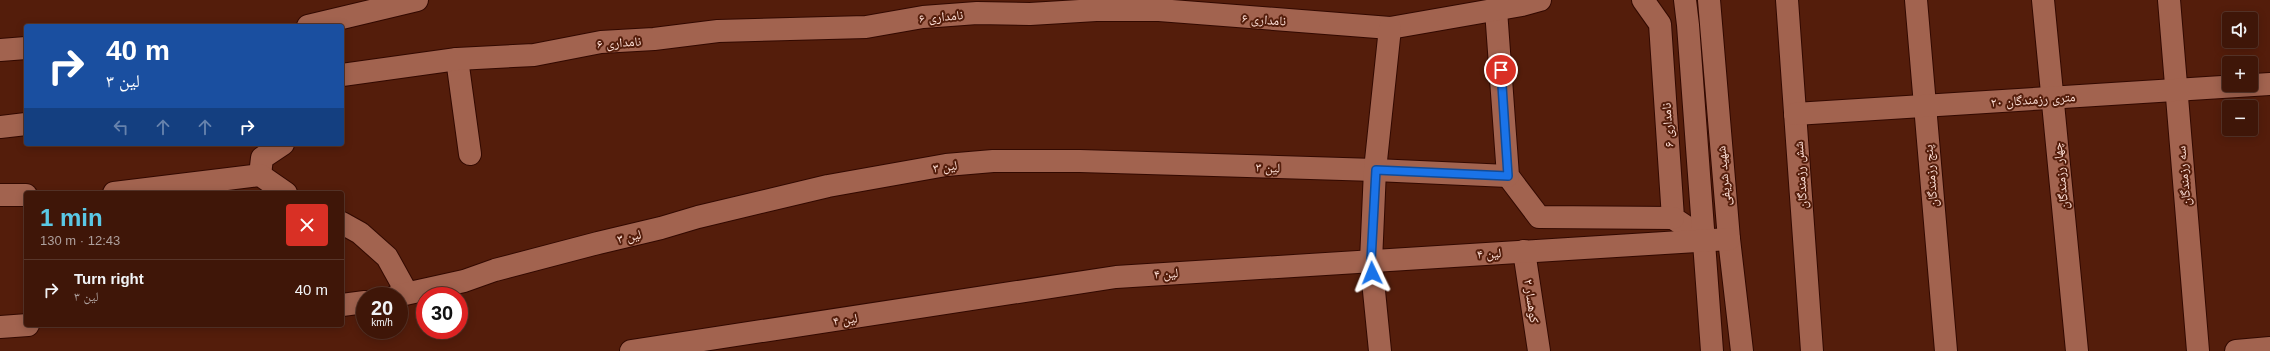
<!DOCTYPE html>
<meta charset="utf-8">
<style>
body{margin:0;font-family:Arial,"Noto Naskh Arabic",sans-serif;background:#461f12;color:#f1f3f6;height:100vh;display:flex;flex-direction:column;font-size:15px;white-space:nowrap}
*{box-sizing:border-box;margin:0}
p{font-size:13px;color:#ad9f9c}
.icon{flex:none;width:22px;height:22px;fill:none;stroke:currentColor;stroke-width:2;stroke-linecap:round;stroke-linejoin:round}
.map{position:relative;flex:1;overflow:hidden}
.drawer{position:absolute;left:24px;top:191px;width:320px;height:136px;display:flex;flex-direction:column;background:#3f1608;border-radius:4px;box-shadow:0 2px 10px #0003,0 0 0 1px #583529}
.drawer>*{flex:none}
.hud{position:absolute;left:24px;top:24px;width:320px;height:122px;border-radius:4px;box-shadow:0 2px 10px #0003,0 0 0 1px #583529;background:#1a4fa0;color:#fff;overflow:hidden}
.fabs{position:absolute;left:2222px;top:12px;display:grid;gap:8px}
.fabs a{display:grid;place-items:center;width:36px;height:36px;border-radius:4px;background:#3f1608;box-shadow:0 2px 10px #0003,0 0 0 1px #583529;font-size:20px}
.speed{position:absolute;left:356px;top:287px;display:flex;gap:8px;font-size:20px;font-weight:700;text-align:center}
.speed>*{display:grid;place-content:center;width:52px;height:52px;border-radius:50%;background:#3f1608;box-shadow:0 2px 10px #0003,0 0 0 1px #583529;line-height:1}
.speed small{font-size:10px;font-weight:400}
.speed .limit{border:6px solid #d22;background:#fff;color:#111}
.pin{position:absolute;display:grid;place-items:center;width:34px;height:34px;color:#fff;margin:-17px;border:2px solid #fff;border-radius:50%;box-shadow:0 1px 4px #0007}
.me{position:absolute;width:44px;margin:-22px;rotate:358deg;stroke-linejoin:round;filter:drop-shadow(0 0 3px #0008)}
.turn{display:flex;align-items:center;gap:14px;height:84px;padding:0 16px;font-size:18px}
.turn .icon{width:52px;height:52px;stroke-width:2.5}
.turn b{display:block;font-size:28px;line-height:34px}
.lanes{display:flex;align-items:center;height:38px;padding:0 16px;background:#0003;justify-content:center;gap:20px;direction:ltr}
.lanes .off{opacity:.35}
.round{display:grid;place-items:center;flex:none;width:42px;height:42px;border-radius:4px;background:#461f12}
.overview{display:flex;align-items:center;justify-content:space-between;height:68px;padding:0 16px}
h1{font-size:24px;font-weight:700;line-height:30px;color:#5ac8e5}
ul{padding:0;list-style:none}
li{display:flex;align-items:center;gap:12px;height:60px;padding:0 16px;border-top:1px solid #583529}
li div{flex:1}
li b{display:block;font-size:15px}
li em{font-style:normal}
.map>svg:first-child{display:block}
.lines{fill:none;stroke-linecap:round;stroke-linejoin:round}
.minor-casing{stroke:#320900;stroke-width:24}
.minor{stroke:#a2634f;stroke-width:22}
.route-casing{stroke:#114b97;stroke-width:10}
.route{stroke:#1a73e8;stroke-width:7}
.labels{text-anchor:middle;stroke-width:4;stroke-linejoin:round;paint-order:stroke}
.street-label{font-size:13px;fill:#fddfd6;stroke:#541d0b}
</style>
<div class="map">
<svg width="2270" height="351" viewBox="0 0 2270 351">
<rect width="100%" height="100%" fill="#541d0b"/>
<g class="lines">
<defs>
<g id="minor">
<polyline points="1643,0 1660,24 1673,218 1685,226"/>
<polyline points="1685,0 1688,25 1712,351"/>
<polyline points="1709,0 1729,239 1742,351"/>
<polyline points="1787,0 1812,351"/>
<polyline points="1916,0 1946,351"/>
<polyline points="2043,0 2077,351"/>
<polyline points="2169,0 2198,351"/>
<polyline points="1496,10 1508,176 1539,217 1673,218"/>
<polyline points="308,26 417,0"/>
<polyline points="0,50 26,48"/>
<polyline points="457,59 470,154"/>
<polyline points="342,75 457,59 534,55 601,42 654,39 718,31 866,27 923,17 977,13 1030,14 1096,10 1159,10 1390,28 1522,5 1540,0"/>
<polyline points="1795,114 2270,84"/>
<polyline points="0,127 26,124"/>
<polyline points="260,175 262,158 283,144"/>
<polyline points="114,193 260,175 286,193"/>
<polyline points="0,195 26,195"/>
<polyline points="342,223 360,233 387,257 407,293"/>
<polyline points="1524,251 1539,351"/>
<polyline points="396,296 464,281 495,270 598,243 661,228 698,217 828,186 946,165 993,161 1080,161 1375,170 1508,176"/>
<polyline points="342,305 365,302"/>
<polyline points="0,327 28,325"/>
<polyline points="631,351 1116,277 1729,239"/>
<polyline points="1380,351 1371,261 1375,170 1390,28"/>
<polyline points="2236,351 2270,348"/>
</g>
</defs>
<use href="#minor" class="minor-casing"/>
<use href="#minor" class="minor"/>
</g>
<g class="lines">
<defs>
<polyline id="route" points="1372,273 1371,261 1376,170 1508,176 1501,70"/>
</defs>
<use href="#route" class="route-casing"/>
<use href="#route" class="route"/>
</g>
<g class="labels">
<g class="street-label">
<text transform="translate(941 16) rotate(-5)" y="5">نامداری ۶</text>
<text transform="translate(1264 19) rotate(4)" y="5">نامداری ۶</text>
<text transform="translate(619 42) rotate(-4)" y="5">نامداری ۶</text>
<text transform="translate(2033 99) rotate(-4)" y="5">۲۰ متری رزمندگان</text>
<text transform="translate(1667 125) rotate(-94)" y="5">نامداری ۶</text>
<text transform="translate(945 166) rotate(-8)" y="5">لین ۳</text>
<text transform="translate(1268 167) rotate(2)" y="5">لین ۳</text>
<text transform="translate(1800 175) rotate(-94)" y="5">شش رزمندگان</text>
<text transform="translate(1723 176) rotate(-95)" y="5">شهید شریفی</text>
<text transform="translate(1930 176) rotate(-95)" y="5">پنج رزمندگان</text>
<text transform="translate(2060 176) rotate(-96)" y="5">چهار رزمندگان</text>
<text transform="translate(2183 176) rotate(-95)" y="5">سه رزمندگان</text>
<text transform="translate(629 236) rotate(-13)" y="5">لین ۳</text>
<text transform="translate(1489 253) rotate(-4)" y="5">لین ۴</text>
<text transform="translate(1166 273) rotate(-4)" y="5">لین ۴</text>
<text transform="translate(1532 301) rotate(82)" y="5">کوهسار ۲</text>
<text transform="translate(845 319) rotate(-9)" y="5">لین ۴</text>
</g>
</g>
</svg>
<div class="fabs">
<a><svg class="icon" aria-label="sound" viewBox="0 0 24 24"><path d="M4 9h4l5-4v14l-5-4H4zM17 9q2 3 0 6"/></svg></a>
<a>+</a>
<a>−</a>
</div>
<div class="speed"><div>20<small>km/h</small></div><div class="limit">30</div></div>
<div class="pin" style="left:1501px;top:70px;background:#d93025"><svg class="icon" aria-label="arrive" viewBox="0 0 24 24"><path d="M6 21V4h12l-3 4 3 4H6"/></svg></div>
<svg class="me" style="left:1372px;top:273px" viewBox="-20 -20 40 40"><path d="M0-17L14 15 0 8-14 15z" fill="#1a73e8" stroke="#fff" stroke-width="4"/></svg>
<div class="hud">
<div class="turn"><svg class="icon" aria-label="right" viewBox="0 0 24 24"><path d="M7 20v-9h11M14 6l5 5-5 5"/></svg><div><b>40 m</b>لین ۳</div></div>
<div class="lanes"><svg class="icon off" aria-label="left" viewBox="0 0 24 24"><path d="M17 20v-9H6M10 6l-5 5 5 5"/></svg><svg class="icon off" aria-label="ahead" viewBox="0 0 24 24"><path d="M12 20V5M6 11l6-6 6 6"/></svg><svg class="icon off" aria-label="ahead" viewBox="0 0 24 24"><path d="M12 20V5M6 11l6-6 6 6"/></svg><svg class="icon" aria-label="right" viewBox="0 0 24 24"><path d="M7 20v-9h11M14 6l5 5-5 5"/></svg></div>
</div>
<section class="drawer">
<div class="overview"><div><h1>1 min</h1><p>130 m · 12:43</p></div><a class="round" style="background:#d93025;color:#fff"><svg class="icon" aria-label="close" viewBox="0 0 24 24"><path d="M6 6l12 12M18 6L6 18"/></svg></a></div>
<ul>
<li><svg class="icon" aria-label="right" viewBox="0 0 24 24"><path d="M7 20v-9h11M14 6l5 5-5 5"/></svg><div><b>Turn right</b><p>لین ۳</p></div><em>40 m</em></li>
</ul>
</section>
</div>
